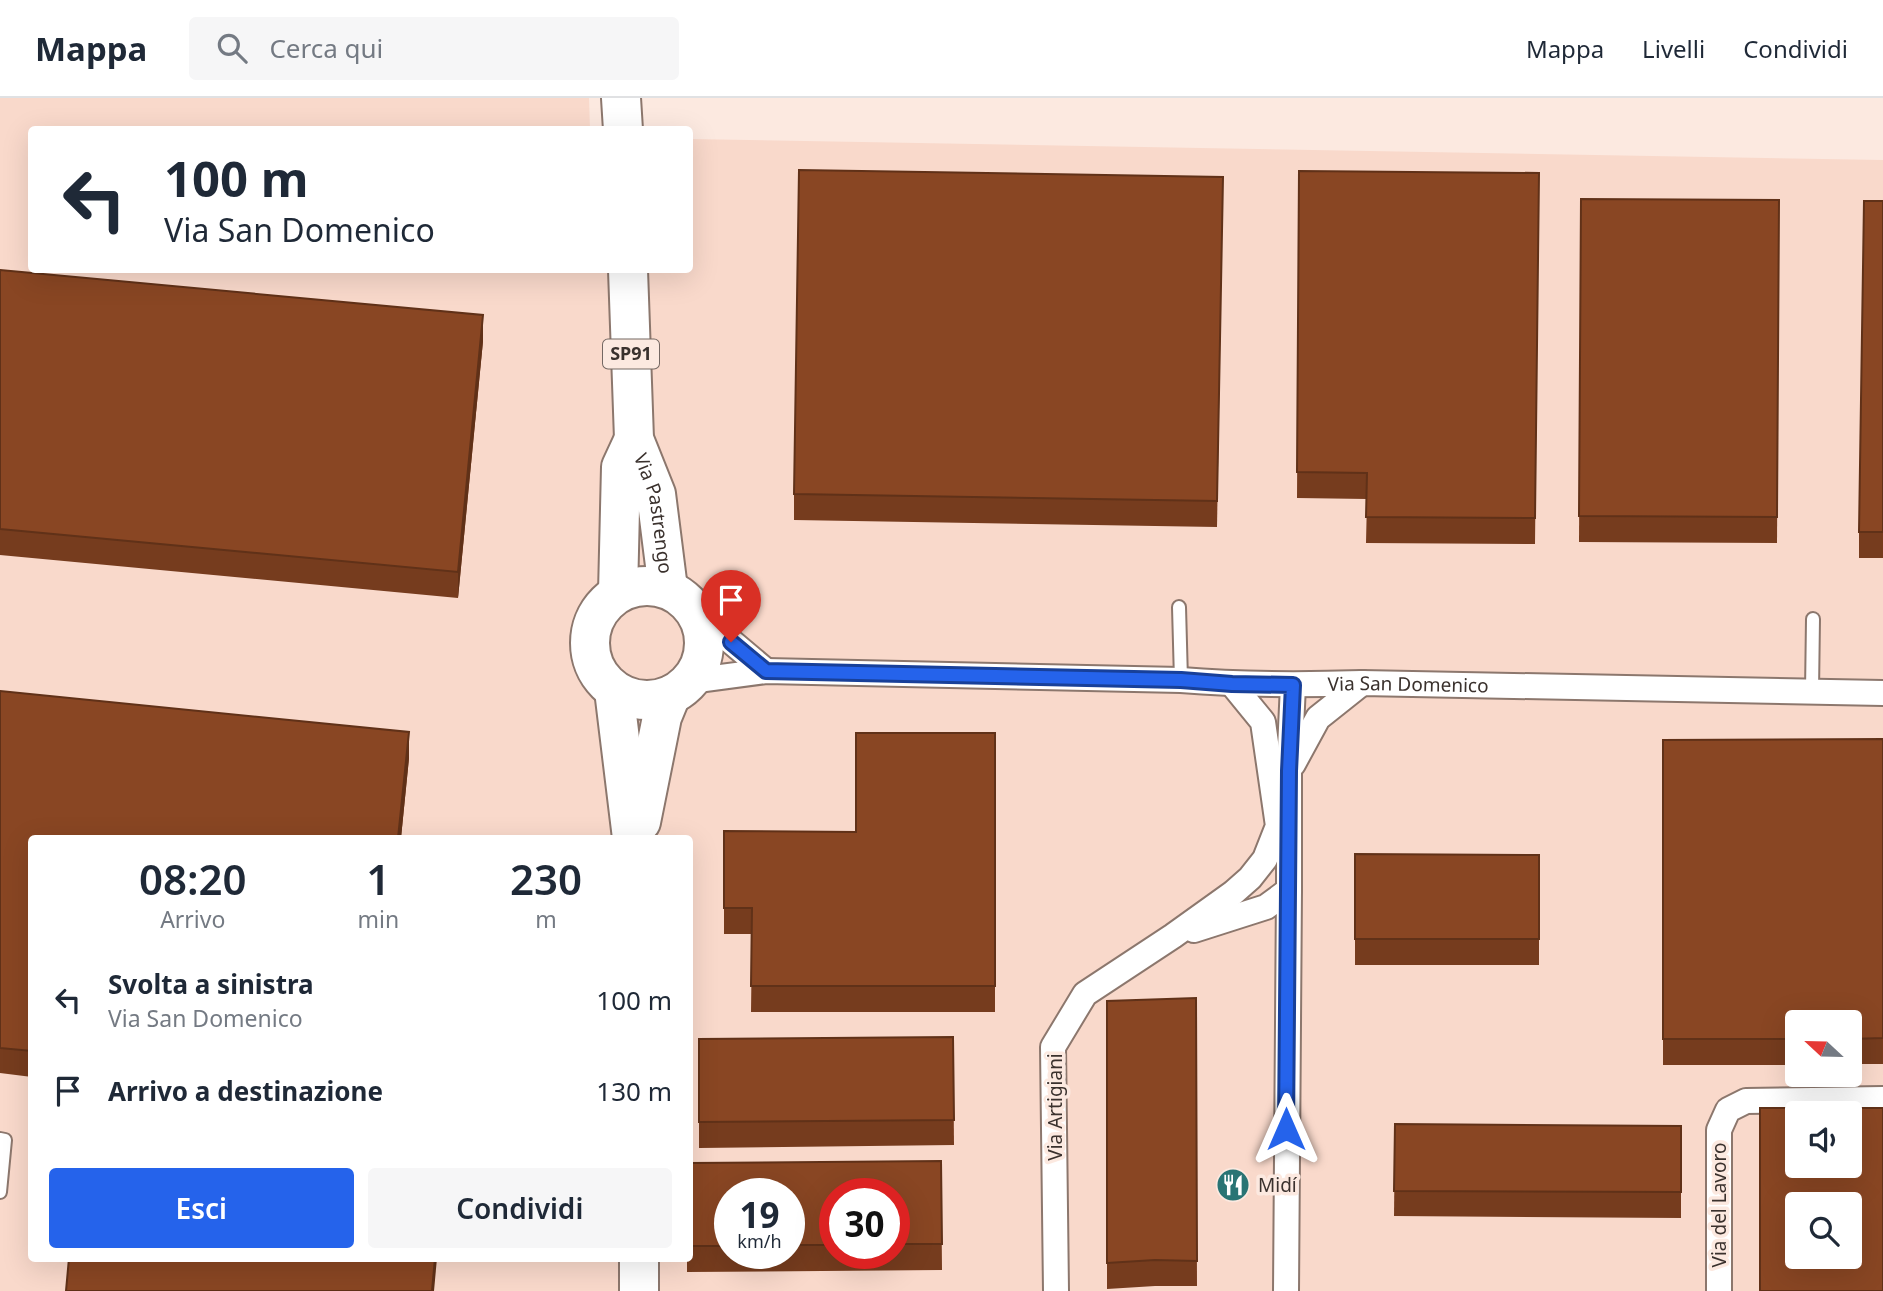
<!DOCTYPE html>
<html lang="it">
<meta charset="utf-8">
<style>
body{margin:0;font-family:"Noto Sans",sans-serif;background:#f6f6f7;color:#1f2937;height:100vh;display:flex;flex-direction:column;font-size:26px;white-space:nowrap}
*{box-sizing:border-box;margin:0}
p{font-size:23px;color:#747a83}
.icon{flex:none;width:38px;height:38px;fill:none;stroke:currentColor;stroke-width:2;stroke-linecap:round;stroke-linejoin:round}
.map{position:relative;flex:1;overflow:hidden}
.drawer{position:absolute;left:28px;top:737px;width:665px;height:427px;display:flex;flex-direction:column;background:#fff;border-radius:7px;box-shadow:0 7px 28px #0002}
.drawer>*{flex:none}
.top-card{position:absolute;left:28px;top:28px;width:665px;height:147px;border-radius:7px;box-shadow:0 7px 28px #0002;background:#fff;color:#1f2937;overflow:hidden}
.needle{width:46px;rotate:292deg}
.fabs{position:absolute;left:1785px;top:912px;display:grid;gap:14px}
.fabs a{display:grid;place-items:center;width:77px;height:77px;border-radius:7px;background:#fff;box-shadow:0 7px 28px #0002;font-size:35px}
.speed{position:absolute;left:714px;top:1080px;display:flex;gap:14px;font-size:35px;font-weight:700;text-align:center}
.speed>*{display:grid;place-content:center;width:91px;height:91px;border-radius:50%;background:#fff;box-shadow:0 7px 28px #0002;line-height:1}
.speed small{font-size:18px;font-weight:400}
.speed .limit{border:10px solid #d22;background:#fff;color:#111}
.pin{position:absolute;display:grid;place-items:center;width:60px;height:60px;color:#fff;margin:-72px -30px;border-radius:50% 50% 50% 0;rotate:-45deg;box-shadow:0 0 7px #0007}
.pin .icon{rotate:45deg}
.me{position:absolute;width:77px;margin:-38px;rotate:0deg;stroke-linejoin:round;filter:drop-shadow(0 0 5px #0008)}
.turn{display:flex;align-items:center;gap:24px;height:147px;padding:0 21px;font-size:32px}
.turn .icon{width:91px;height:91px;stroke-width:2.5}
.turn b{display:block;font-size:49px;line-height:60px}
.eta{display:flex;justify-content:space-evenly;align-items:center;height:119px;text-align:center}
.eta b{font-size:42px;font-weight:600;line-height:49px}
.action{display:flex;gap:14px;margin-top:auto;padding:14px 21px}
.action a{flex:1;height:80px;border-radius:7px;background:#2563eb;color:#fff;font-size:28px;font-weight:600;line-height:80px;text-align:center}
.action a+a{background:#f6f6f7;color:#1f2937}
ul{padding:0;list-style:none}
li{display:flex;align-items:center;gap:21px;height:91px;padding:0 21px}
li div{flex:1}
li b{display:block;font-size:26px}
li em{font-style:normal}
header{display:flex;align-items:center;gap:42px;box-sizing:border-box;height:98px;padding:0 35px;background:#fff;border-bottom:2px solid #e0e1e3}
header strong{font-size:33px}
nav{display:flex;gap:38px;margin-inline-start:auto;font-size:24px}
.search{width:490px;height:63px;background:#f6f6f7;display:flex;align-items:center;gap:18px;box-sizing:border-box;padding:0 24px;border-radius:7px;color:#747a83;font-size:26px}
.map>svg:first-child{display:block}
.built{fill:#f9d9cb;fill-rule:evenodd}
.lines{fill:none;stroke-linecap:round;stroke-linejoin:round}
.lane-casing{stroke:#8c776d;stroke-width:16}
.street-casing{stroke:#8c776d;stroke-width:28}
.primary-casing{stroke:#8c776d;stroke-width:42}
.lane{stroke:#fff;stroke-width:12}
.street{stroke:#fff;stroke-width:24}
.primary{stroke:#fff;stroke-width:38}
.wall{fill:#763c1e;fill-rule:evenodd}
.shaded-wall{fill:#603118}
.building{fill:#894623;stroke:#603118;stroke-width:2;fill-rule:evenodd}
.route-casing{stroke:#184099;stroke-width:18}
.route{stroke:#2563eb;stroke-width:12}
.labels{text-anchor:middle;stroke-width:7;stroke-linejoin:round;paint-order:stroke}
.shield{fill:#fce9e0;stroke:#746863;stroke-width:2}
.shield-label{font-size:18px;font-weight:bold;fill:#3a312d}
.street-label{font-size:19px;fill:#3a312d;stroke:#fce9e0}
.poi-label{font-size:19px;fill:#3a312d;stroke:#fce9e0;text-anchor:start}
</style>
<header>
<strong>Mappa</strong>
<div class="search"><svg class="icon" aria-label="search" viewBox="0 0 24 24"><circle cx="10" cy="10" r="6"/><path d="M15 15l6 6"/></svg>Cerca qui</div>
<nav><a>Mappa</a><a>Livelli</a><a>Condividi</a></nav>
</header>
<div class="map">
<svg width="1883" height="1193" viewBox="0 0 1883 1193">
<rect width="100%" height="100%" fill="#fce9e0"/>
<path class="built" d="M 0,0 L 589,0 L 590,31 L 32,32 L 32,172 L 690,172 L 690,41 L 1883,62 L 1883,1193 L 0,1193 ZM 32,740 L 690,740 L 690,1160 L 32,1160 ZM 1797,924 L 1850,924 L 1850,976 L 1797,976 ZM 1797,1015 L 1850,1015 L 1850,1068 L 1797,1068 ZM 730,1096 L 789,1096 L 789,1155 L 730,1155 ZM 835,1096 L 894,1096 L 894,1155 L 835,1155 ZM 1797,1106 L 1850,1106 L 1850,1158 L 1797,1158 Z"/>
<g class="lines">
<defs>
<g id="lane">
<polyline points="1179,509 1181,582"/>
<polyline points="1812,593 1813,521"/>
<polyline points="0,1041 5,1042 0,1094"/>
</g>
<g id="street">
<polyline points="696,514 766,573"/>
<path id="s1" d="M 690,583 L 766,573 L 1181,582 C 1242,587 1301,587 1362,585 L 1883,595"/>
<polyline points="1293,666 1318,620 1362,585"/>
<polyline points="1194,832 1266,809 1289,792 1289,673 1293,587"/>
<polyline points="1056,1193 1053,949 1085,896 1173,838 1233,795 1250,780 1265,761 1278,728 1263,624 1232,586"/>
<polyline points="1286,1193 1289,792"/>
<polyline points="1719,1193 1719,1032 1728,1012 1746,1003 1883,1001"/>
</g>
<g id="primary">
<polyline points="621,0 623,32"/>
<path id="s2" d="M 628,172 L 634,341 L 656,396 L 668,491"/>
<circle cx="647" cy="545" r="57"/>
<polyline points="618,495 621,369 634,341"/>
<polyline points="614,592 632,740"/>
<polyline points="641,724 662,619 671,597"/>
<polyline points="639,1160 639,1193"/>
</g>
</defs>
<use href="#lane" class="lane-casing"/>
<use href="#street" class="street-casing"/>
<use href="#primary" class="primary-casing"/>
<use href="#lane" class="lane"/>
<use href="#street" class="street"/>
<use href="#primary" class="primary"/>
</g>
<g class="wall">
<polygon points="1299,73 1539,75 1535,446 1366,445 1367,401 1297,400"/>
<polygon points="1223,79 1217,429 794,422 794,396"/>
<polygon points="1581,101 1779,102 1777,445 1579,444"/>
<polygon points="1883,103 1883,460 1859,460 1859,434"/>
<polygon points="0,172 483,243 458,500 0,457"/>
<polygon points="0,593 409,660 401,740 32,740 32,979 0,975"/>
<polygon points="995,635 995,914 751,914 752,836 724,836 724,733 856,734"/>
<polygon points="1883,641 1883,966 1850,966 1850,924 1797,924 1797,967 1663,967 1663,642"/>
<polygon points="1355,756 1539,757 1539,867 1355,867"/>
<polygon points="1196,900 1197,1188 1155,1188 1107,1191 1107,903"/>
<polygon points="953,939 954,1047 699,1050 699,941"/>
<polygon points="1395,1026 1681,1028 1681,1120 1394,1118"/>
<path d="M 941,1063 L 942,1172 L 687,1174 L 687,1160 L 690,1160 L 690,1065 ZM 730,1096 L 789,1096 L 789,1155 L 730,1155 ZM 835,1096 L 894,1096 L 894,1155 L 835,1155 Z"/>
</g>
<g class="shaded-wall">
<polygon points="483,217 483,243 458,500 458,474"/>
<polygon points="409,634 409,660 401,740 398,740"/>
<polygon points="435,1160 437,1160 434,1193 432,1193"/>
</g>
<g class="building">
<polygon points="799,72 1223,79 1217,403 794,396"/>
<polygon points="1299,73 1539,75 1535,420 1366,419 1367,375 1297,374"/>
<polygon points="1581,101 1779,102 1777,419 1579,418"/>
<polygon points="1864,103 1883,103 1883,434 1859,434"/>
<polygon points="0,172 483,217 458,474 0,431"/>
<polygon points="0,593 409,634 398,740 32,740 32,953 0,950"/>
<polygon points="856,635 995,635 995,888 751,888 752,810 724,810 724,733 856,734"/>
<polygon points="1883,641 1883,940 1850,941 1850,924 1797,924 1797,941 1663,941 1663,642"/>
<polygon points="1355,756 1539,757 1539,841 1355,841"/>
<polygon points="1196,900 1197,1163 1155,1162 1107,1165 1107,903"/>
<polygon points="953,939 954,1022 699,1024 699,941"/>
<path d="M 1760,1010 L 1883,1010 L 1883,1193 L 1760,1193 ZM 1797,1015 L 1850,1015 L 1850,1068 L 1797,1068 ZM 1797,1106 L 1850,1106 L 1850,1158 L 1797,1158 Z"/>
<polygon points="1395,1026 1681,1028 1681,1094 1394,1093"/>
<polygon points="941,1063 942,1146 894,1146 894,1096 835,1096 835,1147 789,1147 789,1096 730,1096 730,1148 690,1148 690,1065"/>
<polygon points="69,1160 435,1160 432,1193 66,1193"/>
</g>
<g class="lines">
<defs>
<polyline id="route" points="731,544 766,573 1181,582 1232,586 1293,587 1289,673 1286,1031"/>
</defs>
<use href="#route" class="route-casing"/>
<use href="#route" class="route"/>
</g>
<defs>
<symbol id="restaurant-disc" viewBox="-11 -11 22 22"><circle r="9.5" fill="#297474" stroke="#fce9e0"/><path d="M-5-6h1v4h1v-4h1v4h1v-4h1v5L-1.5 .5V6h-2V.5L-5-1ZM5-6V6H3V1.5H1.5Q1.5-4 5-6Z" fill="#fff"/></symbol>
</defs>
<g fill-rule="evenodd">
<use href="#restaurant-disc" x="1214" y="1068" width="38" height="38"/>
</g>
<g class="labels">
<rect class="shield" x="603" y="241.5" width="56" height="29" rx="5"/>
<g class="shield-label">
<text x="631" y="262">SP91</text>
</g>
<g class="street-label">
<text dy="7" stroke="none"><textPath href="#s2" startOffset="247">Via Pastrengo</textPath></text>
<text dy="7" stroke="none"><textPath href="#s1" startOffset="719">Via San Domenico</textPath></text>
<text transform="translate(1055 1009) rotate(-90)" y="7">Via Artigiani</text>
<text transform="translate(1719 1107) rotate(-90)" y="7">Via del Lavoro</text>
</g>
<g class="poi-label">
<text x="1258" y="1094">Midí</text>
</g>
</g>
</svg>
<div class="fabs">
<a><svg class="needle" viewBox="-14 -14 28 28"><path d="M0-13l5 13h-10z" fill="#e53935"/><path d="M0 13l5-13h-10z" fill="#747a83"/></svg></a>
<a><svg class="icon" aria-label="sound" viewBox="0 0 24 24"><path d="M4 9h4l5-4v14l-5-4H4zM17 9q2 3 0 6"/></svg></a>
<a><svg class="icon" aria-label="search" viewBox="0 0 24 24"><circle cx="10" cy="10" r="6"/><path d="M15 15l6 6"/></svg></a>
</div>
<div class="speed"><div>19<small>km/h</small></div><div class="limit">30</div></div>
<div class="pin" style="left:731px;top:544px;background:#d93025"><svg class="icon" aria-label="arrive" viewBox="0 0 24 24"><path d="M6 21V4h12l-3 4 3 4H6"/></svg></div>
<svg class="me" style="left:1286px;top:1031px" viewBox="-20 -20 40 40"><path d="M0-17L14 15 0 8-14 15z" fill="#2563eb" stroke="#fff" stroke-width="4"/></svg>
<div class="top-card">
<div class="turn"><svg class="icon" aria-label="left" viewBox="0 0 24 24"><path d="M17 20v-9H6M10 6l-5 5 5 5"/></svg><div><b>100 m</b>Via San Domenico</div></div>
</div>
<section class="drawer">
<div class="eta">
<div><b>08:20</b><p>Arrivo</p></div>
<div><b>1</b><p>min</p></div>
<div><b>230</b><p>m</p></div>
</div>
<ul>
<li><svg class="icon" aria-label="left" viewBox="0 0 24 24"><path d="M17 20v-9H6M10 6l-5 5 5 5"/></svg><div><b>Svolta a sinistra</b><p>Via San Domenico</p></div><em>100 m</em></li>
<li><svg class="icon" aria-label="arrive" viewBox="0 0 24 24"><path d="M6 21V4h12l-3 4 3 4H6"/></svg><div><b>Arrivo a destinazione</b></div><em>130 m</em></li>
</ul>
<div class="action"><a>Esci</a><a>Condividi</a></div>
</section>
</div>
